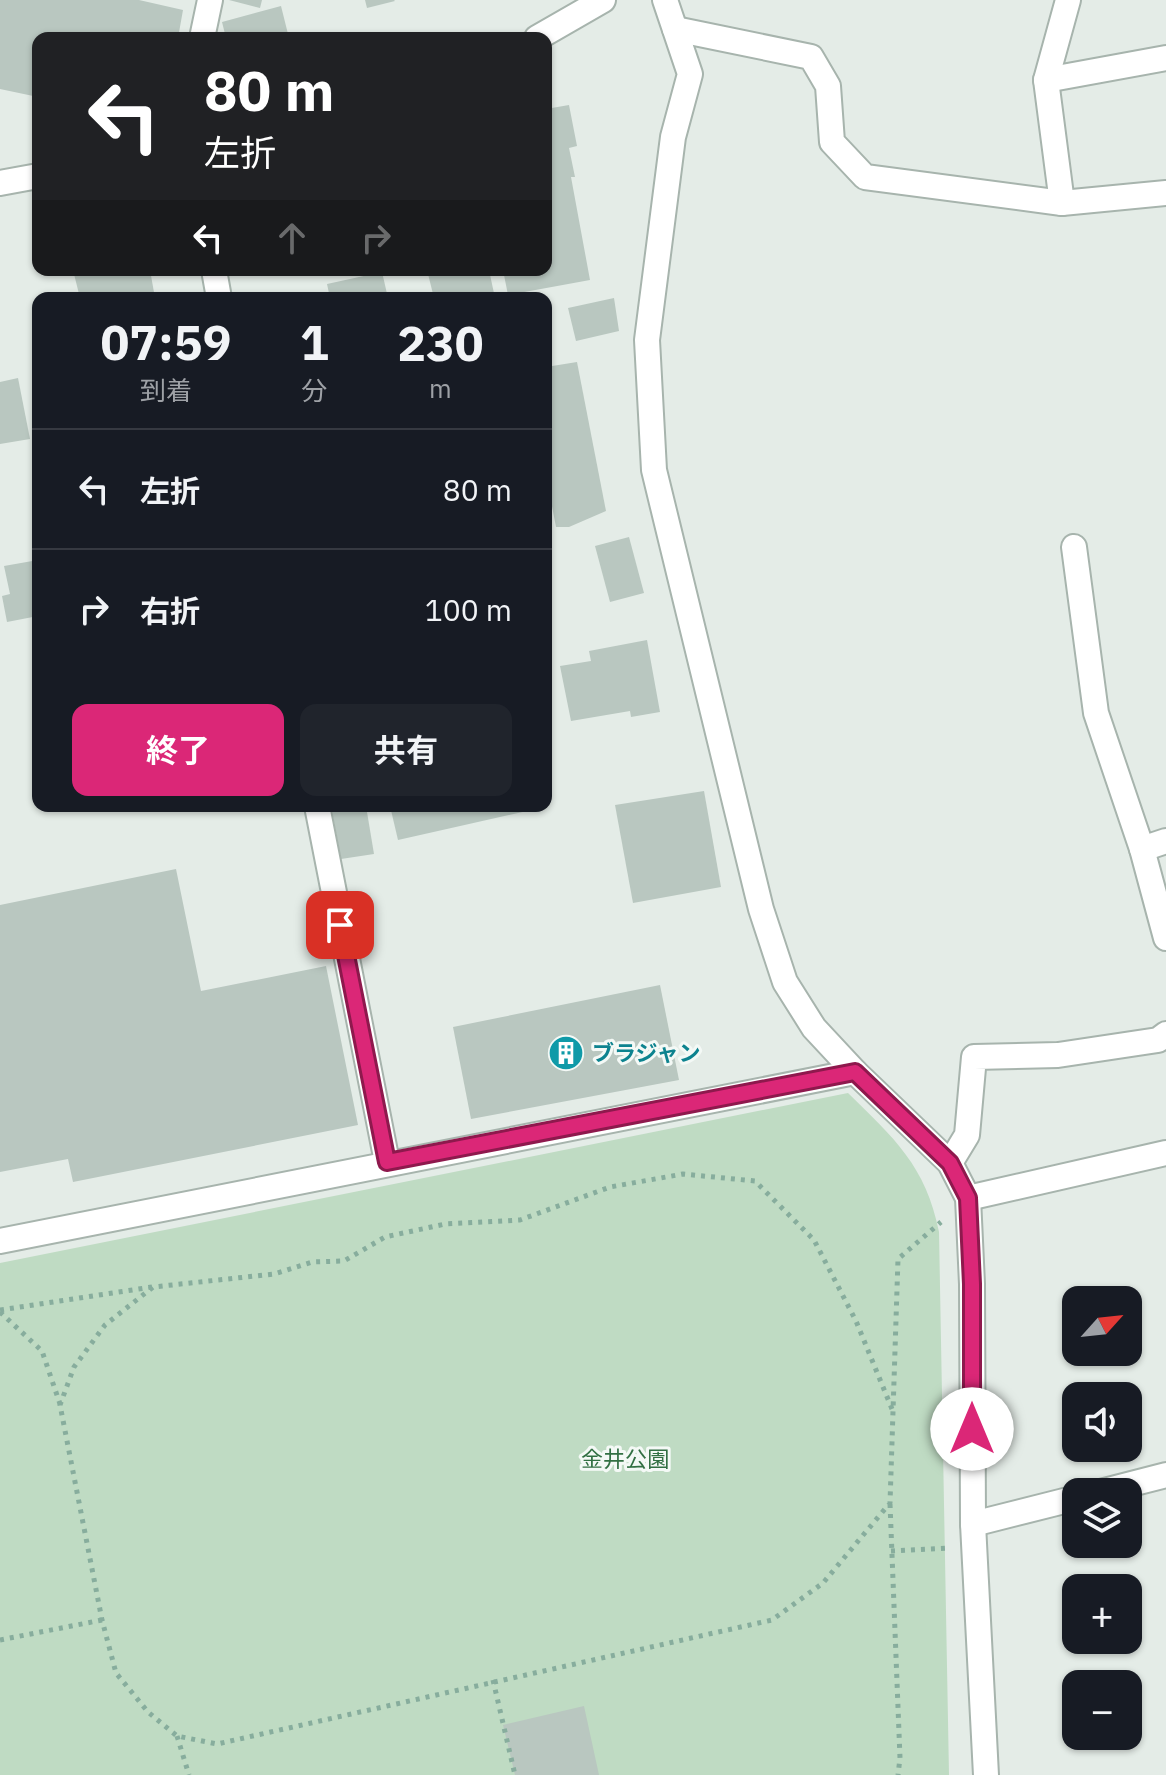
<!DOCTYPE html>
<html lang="ja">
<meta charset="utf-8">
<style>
body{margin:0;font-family:"IBM Plex Sans","Noto Sans JP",sans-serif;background:#20242c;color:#f1f3f6;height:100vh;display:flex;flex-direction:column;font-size:30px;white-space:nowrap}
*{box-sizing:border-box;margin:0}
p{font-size:26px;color:#9ea1a6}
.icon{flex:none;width:44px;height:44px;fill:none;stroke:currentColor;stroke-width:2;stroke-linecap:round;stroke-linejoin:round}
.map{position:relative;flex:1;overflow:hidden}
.sheet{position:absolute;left:32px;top:292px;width:520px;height:520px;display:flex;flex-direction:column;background:#171b24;border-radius:16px;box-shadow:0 2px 6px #0004}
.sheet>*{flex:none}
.hud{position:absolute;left:32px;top:32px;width:520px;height:244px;border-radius:16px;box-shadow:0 2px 6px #0004;background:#202124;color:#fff;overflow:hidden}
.needle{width:52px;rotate:63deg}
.tools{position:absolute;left:1062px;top:1286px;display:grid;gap:16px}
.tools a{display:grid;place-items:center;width:80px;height:80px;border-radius:16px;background:#171b24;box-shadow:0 2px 6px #0004;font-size:40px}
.pin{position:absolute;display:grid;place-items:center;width:68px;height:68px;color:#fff;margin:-34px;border-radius:16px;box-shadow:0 4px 12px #0006}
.me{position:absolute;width:88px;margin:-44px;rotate:0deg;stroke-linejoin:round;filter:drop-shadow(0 0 6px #0008)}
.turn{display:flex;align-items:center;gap:28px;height:168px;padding:0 40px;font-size:36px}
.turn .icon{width:104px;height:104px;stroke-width:2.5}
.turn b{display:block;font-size:56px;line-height:68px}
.lanes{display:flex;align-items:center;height:76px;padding:0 40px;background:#0003;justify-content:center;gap:40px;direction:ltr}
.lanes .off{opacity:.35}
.eta{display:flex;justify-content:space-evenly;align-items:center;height:136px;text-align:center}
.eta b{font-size:48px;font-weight:700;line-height:56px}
.cta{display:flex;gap:16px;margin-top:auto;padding:16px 40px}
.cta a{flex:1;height:92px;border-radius:16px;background:#db2777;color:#fff;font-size:32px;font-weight:700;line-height:92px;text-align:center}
.cta a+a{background:#20242c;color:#f1f3f6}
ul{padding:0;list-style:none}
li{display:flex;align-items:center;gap:24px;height:120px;padding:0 40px;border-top:2px solid #363941}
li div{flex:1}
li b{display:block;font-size:30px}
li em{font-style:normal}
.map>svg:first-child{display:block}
.green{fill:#bfdbc3}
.building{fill:#b9c7c0}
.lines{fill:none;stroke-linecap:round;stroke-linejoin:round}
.minor-casing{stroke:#a7b4ad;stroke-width:28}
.tertiary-casing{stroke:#a7b4ad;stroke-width:28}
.path{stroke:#87ad9d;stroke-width:5;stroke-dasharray:4 6;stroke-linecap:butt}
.minor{stroke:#fff;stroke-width:24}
.tertiary{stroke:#fff;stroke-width:24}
.route-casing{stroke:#8e194d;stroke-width:20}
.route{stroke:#db2777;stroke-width:14}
.labels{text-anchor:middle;stroke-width:6;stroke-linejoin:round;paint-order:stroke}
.culture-label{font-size:22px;font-weight:bold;fill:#0d838f;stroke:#f4f9f6;text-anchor:start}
.park-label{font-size:22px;fill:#327043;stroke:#f4f9f6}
</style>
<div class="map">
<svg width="1166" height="1775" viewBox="0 0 1166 1775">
<rect width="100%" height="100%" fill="#e4ece7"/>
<path class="green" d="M 848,1093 C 894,1138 926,1166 939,1232 L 949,1775 L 0,1775 L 0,1263 Z"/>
<g class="building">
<polygon points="0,0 139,0 183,10 178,38 38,38 38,97 0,89"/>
<polygon points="229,0 262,0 260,8"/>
<polygon points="365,0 394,0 395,1 367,8"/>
<polygon points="281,6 289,38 269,38 268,33 248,38 226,38 222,22"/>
<polygon points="569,105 577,146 569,148 575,177 571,177 590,280 508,295 503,270 546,270 546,109"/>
<polygon points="73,270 150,270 155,298 80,298"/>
<polygon points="427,270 489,270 495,298 434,298"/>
<polygon points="382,272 388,298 330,298 327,284"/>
<polygon points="614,298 619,331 576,341 568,308"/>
<polygon points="577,362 606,511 569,527 556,527 546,475 546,367"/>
<polygon points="18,378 30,439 0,444 0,382"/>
<polygon points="629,537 644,593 610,602 595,546"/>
<polygon points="38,560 38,616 7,622 2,596 10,594 4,566"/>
<polygon points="647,640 660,712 631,717 630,711 571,721 560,666 591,661 589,651"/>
<polygon points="704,791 721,887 633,903 615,805"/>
<polygon points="331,806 366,806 374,854 341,859"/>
<polygon points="390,806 545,806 545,807 398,840"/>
<polygon points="176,869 201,991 326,966 358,1125 73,1182 68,1159 0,1172 0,905"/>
<polygon points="660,985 679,1080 471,1119 453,1027"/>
<polygon points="584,1706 599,1775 515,1775 503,1725"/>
</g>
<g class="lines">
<defs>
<g id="minor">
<polyline points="675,29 811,57 828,86 832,142 865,177 1062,203 1166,193"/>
<polyline points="202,38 210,0"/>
<polyline points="1046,80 1166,58"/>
<polyline points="1062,203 1046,80 1068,0"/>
<polyline points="214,270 219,298"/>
<polyline points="1074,547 1096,713 1142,849 1166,938"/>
<polyline points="317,806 387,1162"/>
<polyline points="1142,849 1166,841"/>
<polyline points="950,1163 967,1135 974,1057 1058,1055 1158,1040 1166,1034"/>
<polyline points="968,1198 1166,1153"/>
</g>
<g id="tertiary">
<polyline points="665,0 690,74 673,137 647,340 654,470 761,909 785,982 814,1028 855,1072"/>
<polyline points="537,38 603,0"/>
<polyline points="0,183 38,176"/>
<polyline points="0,1241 855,1072 950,1163 968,1198 972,1284 973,1524 986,1775"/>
<polyline points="1100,1492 1166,1475"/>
<polyline points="973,1524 1076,1498"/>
</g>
</defs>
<use href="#minor" class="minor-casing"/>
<use href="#tertiary" class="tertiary-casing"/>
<g class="path">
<polyline points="0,1310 152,1287"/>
<polyline points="0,1312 42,1351 60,1404"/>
<polyline points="892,1409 856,1321 814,1240 755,1181 683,1174 610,1187 520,1220 445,1224 385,1237 344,1261 312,1262 274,1274 153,1287 105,1325 74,1367 60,1405 102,1620 116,1673 148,1712 177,1736 217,1744 772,1620 823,1583 890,1503 898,1259 941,1222"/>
<polyline points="890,1504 900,1758 898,1775"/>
<polyline points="891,1551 949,1548"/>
<polyline points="0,1640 102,1620"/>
<polyline points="493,1680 515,1775"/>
<polyline points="177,1736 189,1775"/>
</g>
<use href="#minor" class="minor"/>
<use href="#tertiary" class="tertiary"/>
</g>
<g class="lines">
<defs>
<polyline id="route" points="340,925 387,1162 855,1072 950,1163 968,1198 972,1284 972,1429"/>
</defs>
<use href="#route" class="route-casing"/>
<use href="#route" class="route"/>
</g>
<defs>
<symbol id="building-disc" viewBox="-11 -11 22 22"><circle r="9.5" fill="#0f9aa8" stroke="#f4f9f6"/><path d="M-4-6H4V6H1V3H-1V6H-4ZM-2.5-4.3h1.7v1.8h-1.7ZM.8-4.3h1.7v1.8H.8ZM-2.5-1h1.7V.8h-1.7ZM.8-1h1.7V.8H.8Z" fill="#fff"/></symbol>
</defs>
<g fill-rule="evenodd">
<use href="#building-disc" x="546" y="1033" width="40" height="40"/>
</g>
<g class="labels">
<g class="culture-label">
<text x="592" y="1061">ブラジャン</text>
</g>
<g class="park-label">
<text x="625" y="1467">金井公園</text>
</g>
</g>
</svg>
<div class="tools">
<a><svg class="needle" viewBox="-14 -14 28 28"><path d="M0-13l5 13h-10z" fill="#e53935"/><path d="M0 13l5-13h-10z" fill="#9ea1a6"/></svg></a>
<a><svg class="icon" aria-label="sound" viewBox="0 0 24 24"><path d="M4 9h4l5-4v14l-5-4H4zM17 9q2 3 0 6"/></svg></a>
<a><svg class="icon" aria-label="layers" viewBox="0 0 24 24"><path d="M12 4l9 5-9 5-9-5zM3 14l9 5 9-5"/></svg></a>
<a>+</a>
<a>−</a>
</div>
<div class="pin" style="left:340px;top:925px;background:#d93025"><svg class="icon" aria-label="arrive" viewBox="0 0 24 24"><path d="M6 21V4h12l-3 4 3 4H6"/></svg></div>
<svg class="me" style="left:972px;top:1429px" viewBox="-20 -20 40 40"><circle r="19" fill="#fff"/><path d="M0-13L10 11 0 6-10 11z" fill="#db2777"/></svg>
<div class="hud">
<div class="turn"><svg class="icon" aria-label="left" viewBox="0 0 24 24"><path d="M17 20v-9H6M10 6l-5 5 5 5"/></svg><div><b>80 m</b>左折</div></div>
<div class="lanes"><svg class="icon" aria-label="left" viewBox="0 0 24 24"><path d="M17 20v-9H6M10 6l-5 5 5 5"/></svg><svg class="icon off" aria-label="ahead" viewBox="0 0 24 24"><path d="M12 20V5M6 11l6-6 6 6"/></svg><svg class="icon off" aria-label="right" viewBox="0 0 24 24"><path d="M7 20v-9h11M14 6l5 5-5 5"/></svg></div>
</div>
<section class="sheet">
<div class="eta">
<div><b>07:59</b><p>到着</p></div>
<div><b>1</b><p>分</p></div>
<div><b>230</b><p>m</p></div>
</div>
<ul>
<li><svg class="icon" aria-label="left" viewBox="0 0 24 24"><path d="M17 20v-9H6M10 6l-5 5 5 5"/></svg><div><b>左折</b></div><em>80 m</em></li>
<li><svg class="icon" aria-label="right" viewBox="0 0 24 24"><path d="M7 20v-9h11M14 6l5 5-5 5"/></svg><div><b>右折</b></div><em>100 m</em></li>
</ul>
<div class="cta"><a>終了</a><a>共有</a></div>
</section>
</div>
